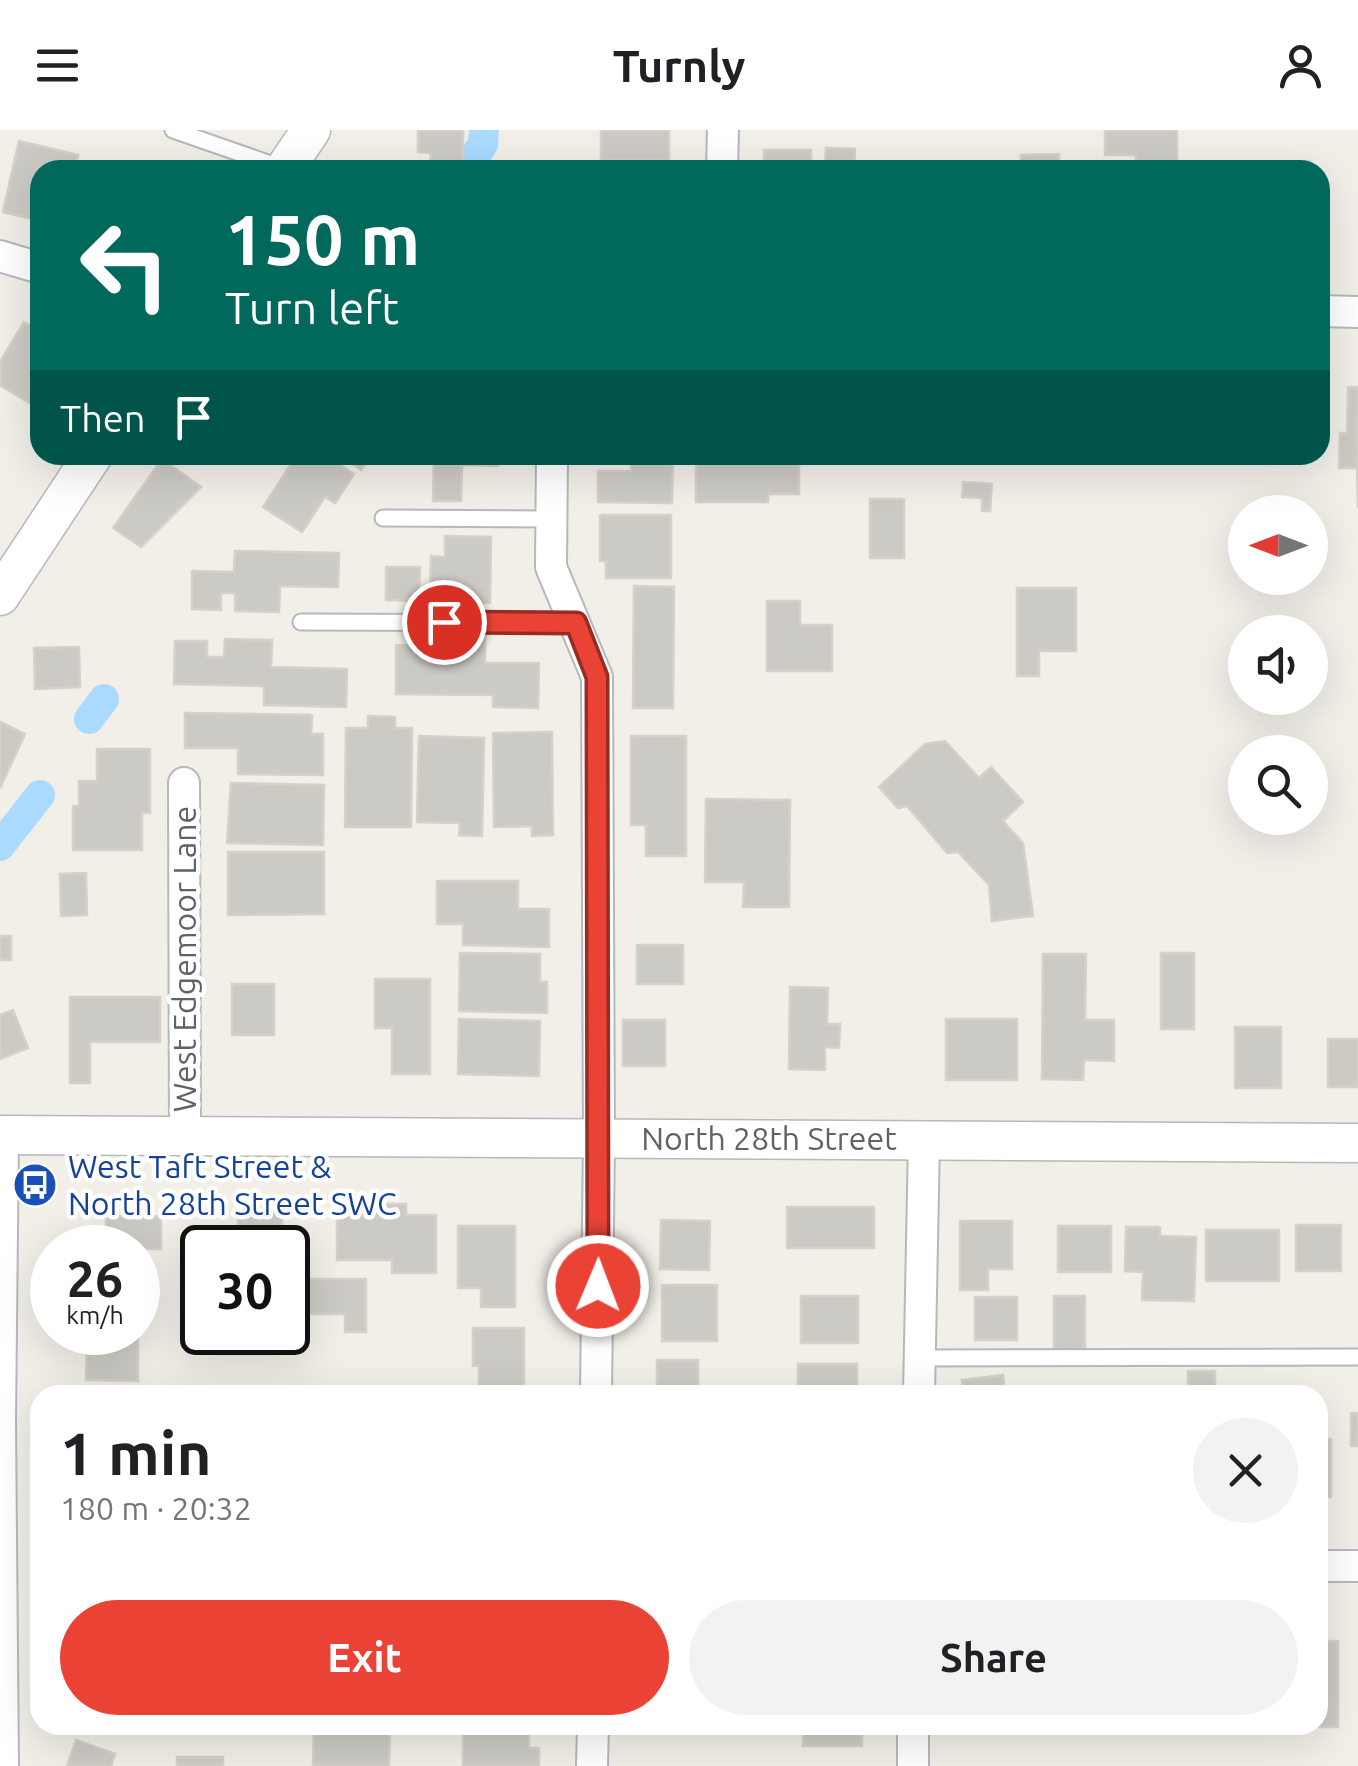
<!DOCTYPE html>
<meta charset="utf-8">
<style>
body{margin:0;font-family:Ubuntu,sans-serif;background:#f2f2f2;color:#202124;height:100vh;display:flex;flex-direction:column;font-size:38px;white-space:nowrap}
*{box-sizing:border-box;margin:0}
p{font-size:32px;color:#757577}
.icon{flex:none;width:55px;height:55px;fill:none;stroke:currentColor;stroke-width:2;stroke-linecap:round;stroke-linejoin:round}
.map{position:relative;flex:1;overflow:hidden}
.drawer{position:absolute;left:30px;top:1255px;width:1298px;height:350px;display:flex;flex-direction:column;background:#fff;border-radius:30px;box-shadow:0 10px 40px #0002}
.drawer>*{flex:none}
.top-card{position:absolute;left:30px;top:30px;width:1300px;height:305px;border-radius:30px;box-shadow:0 10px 40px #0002;background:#00695c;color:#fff;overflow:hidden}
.needle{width:65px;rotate:270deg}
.tools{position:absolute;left:1228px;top:365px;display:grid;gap:20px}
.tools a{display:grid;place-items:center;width:100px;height:100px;border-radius:50%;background:#fff;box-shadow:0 10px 40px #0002;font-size:50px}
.speed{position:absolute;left:30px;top:1095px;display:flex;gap:20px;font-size:50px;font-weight:700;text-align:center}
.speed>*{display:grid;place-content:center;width:130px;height:130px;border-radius:50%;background:#fff;box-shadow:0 10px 40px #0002;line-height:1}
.speed small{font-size:25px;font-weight:400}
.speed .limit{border:5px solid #111;border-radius:15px;background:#fff;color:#111}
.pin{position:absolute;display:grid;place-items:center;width:85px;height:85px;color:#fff;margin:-42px;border:5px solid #fff;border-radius:50%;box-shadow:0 2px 10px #0007}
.me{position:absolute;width:110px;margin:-55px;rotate:1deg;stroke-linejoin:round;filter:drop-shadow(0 0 8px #0008)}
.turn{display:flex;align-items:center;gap:35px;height:210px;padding:0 30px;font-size:45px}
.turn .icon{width:130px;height:130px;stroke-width:2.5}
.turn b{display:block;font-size:70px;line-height:85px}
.then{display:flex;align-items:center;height:95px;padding:0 30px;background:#0003;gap:20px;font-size:38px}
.round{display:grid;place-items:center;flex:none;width:105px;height:105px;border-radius:52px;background:#f2f2f2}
.head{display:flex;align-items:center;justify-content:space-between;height:170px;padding:0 30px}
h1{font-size:60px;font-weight:600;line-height:75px}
.primary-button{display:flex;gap:20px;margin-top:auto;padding:20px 30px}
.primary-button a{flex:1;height:115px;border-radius:60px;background:#ea4335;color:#fff;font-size:40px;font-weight:600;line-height:115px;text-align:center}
.primary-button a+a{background:#f2f2f2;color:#202124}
header{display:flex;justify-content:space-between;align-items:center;height:130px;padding:0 30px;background:#fff;font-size:45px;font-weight:600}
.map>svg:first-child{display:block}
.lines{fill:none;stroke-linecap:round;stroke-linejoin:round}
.canal{stroke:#aadaff;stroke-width:30}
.building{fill:#cccac5;stroke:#d6d1c6;stroke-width:2.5}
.service-casing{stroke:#b5b8bc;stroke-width:19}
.minor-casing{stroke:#b5b8bc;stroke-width:34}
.tertiary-casing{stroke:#b5b8bc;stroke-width:41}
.service{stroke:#fff;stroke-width:15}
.minor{stroke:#fff;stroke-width:30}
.tertiary{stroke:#fff;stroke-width:38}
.route-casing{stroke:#982c22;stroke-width:25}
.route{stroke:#ea4335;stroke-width:18}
.labels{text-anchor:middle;stroke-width:9;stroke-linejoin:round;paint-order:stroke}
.street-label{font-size:32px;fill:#5f6368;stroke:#fff}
.transit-label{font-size:32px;fill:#164399;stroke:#fff;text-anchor:start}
</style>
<header><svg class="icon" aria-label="menu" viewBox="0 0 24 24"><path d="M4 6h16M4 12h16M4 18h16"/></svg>Turnly<svg class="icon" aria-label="person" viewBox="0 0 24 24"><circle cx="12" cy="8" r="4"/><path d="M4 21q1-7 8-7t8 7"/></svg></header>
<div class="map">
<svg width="1358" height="1636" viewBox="0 0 1358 1636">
<rect width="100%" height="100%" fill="#f1efe8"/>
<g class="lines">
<g class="canal">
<polyline points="466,40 483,14 484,0"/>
<polyline points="89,589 104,569"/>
<polyline points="0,716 40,665"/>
</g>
</g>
<g class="building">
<polygon points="418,0 463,0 463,36 430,35 431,23 418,22"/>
<rect x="601" y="0" width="68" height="30"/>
<polygon points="1105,0 1177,0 1177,40 1136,40 1136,25 1105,25"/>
<polygon points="19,11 78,25 75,40 40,40 40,91 3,82"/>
<polygon points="826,18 855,19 854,40 825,40"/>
<rect x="764" y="20" width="47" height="20"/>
<polygon points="1059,24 1059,40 1021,40 1021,25"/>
<polygon points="1310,31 1310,40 1241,40 1241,33"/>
<rect x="869" y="38" width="50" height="2"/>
<polygon points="24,192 36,199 40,192 40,259 31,274 0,255 0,232"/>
<polygon points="1348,257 1358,257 1358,378 1357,338 1339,338 1340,303 1347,303"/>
<polygon points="297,325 325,325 354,344 335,373 325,367 302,402 263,377"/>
<polygon points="341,325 372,325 361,340"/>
<polygon points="434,325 498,325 498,336 462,335 461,371 433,371"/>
<polygon points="606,325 673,325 672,373 598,372 598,341 631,341 631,329 606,328"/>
<polygon points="696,325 799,325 799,364 768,364 768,372 696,372"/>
<rect x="915" y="325" width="59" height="8"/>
<polygon points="162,329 201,357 141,417 113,398"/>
<polygon points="963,352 992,354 990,381 982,381 982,368 962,367"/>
<rect x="870" y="369" width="34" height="59"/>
<polygon points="600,385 671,385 671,448 606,448 606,431 600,431"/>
<polygon points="445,406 491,407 490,473 430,472 431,426 445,427"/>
<polygon points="235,421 339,423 338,457 280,456 279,482 235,481 235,463 221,463 221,480 192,479 192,441 234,442"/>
<polygon points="386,437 420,437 419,471 386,470"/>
<polygon points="634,456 674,457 673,578 633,578"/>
<polygon points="1017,458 1076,458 1076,521 1039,521 1039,546 1017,546"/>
<polygon points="767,471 800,471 800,495 832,495 832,541 767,541"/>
<polygon points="440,506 485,506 485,533 539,533 538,578 493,577 493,565 396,564 396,515 424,516 424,527 440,527"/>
<polygon points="225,509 272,510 271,537 347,539 346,577 264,575 264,556 174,554 175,511 207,511 207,527 224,527"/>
<polygon points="79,517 80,557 35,559 34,518"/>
<polygon points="185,583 312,585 311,604 323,604 323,645 238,644 238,618 185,618"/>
<polygon points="368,586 395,587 395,598 412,598 411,697 345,697 346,598 368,598"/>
<polygon points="0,592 25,604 0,658"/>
<polygon points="552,602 553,705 532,706 532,696 494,697 493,603"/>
<polygon points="419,606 484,608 482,706 459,705 460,693 417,692"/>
<polygon points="631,606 686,606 686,726 646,726 646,695 631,695"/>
<polygon points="945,611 979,648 991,637 1023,672 1003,691 1023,713 1033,786 992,791 989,755 958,722 947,723 907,676 898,678 879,657 925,614"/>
<polygon points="97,619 150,619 150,683 142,683 142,720 73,720 73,676 79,676 79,651 97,651"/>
<polygon points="231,653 324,655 323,715 227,713"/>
<polygon points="706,669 790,670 789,777 743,777 744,752 705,752"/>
<polygon points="228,722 324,722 324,784 228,785"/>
<polygon points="86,743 87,785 61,786 60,744"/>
<polygon points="437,751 518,751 518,779 549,779 549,817 463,815 463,794 437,794"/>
<rect x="0" y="806" width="11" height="24"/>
<rect x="637" y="815" width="46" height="39"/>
<polygon points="460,823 540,824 540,852 547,852 547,883 459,881"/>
<rect x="1161" y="823" width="33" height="76"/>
<polygon points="1043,824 1086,824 1085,890 1114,890 1114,931 1084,930 1083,950 1042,949"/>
<polygon points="375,849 430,849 430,944 392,944 392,898 375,898"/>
<rect x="232" y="854" width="42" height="51"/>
<polygon points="790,857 828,858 827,894 840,894 839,918 825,917 825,940 789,939"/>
<polygon points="70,867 160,867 160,912 90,912 90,953 70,953"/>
<polygon points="13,880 28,918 0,929 0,885"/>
<polygon points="459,889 540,891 539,946 458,944"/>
<rect x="946" y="889" width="71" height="61"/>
<rect x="623" y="890" width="42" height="46"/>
<rect x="1235" y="897" width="46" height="61"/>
<rect x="1328" y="909" width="30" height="48"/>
<polygon points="337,1074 406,1074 406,1085 436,1085 436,1143 392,1143 392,1130 337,1130"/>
<polygon points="238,1076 282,1077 282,1118 202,1118 202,1164 190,1163 191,1104 238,1105"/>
<rect x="787" y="1077" width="87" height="41"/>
<polygon points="106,1086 161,1086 161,1119 106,1118"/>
<polygon points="661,1090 710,1091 709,1140 660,1139"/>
<polygon points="960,1091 1012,1091 1012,1139 988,1139 988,1160 960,1160"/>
<rect x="1296" y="1095" width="45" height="46"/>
<polygon points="458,1096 515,1096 515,1177 481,1177 481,1158 458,1158"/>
<rect x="1058" y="1096" width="53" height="46"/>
<polygon points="1126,1097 1160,1097 1160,1106 1196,1107 1194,1171 1142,1170 1143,1142 1125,1141"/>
<rect x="1206" y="1100" width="73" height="51"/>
<polygon points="304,1149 366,1149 366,1202 345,1202 345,1184 303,1184"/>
<rect x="662" y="1155" width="55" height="56"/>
<rect x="801" y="1166" width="57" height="47"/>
<rect x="1054" y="1166" width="31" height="55"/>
<rect x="975" y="1167" width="42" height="43"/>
<polygon points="473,1198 524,1198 524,1260 479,1260 479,1236 473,1236"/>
<polygon points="72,1202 138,1203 138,1251 86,1250 87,1207 72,1207"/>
<rect x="657" y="1230" width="41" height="35"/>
<rect x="798" y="1234" width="59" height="31"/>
<rect x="1188" y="1241" width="27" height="24"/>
<polygon points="1003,1245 1005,1265 963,1265 962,1250"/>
<rect x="1351" y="1283" width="7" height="33"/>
<rect x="1318" y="1309" width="13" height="58"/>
<polygon points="1318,1511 1338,1511 1338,1597 1279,1597 1318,1595"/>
<rect x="70" y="1595" width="67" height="1"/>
<polygon points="314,1595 390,1595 389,1636 313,1636"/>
<polygon points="463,1595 540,1595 540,1601 529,1601 529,1618 539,1618 539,1636 463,1636"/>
<rect x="803" y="1595" width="59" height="21"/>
<polygon points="76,1610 115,1624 111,1636 67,1636"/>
<rect x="177" y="1627" width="46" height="9"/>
</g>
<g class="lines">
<defs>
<g id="service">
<polyline points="173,0 285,39"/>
<polyline points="383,388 551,389"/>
<polyline points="301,492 575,493"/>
<polyline points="920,1228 1358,1227"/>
</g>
<g id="minor">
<polyline points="722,40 723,0"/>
<polyline points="0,126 40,138"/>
<polyline points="1320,181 1358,182"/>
<polyline points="552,325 551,437 597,547 599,1008 596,1265"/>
<polyline points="184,653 185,1006"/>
<polyline points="3,1005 0,1291 3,1636"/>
<polyline points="919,1265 924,1010"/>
<polyline points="1318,1436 1358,1436"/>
<polyline points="592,1636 593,1595"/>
<polyline points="913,1636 913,1595"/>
</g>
<g id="tertiary">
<polyline points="284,40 311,0"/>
<polyline points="0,466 93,325"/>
<polyline points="0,1005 1358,1013"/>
</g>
</defs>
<use href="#service" class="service-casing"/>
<use href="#minor" class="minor-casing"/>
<use href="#tertiary" class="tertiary-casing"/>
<use href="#service" class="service"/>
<use href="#minor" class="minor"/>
<use href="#tertiary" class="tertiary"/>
</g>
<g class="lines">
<defs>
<polyline id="route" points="444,492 576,493 597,547 598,1156"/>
</defs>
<use href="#route" class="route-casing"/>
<use href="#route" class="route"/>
</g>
<defs>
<symbol id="bus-disc" viewBox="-11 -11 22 22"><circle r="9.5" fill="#1a4fb4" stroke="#fff"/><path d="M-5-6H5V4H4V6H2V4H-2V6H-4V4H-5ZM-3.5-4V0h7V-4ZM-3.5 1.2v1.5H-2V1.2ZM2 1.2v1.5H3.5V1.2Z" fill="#fff"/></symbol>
</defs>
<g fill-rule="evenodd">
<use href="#bus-disc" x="10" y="1030" width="50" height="50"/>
</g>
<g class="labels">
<g class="street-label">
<text transform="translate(185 829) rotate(-90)" y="11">West Edgemoor Lane</text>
<text x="769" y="1020">North 28th Street</text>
</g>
<g class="transit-label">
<text x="68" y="1048">West Taft Street &amp;<tspan x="68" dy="37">North 28th Street SWC</tspan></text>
</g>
</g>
</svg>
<div class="tools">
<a><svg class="needle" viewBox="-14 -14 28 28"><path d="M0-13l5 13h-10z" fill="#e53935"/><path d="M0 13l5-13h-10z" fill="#757577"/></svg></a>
<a><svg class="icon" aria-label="sound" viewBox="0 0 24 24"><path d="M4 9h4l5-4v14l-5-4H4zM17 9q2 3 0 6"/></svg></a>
<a><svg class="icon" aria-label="search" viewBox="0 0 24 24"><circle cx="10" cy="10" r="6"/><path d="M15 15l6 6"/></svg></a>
</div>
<div class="speed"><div>26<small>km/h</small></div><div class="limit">30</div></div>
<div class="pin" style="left:444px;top:492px;background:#d93025"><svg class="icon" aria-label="arrive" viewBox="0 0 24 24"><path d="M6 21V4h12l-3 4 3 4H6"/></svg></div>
<svg class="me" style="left:598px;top:1156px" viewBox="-20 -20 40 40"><circle r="17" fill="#ea4335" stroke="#fff" stroke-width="3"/><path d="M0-11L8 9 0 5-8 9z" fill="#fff"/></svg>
<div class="top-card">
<div class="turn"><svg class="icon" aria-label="left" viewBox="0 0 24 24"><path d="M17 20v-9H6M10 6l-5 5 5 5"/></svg><div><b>150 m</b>Turn left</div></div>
<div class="then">Then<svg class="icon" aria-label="arrive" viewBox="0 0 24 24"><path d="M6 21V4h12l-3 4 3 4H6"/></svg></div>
</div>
<section class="drawer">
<div class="head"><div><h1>1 min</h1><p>180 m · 20:32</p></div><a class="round"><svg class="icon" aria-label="close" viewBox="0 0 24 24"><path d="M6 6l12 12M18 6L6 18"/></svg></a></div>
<div class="primary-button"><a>Exit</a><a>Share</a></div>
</section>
</div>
